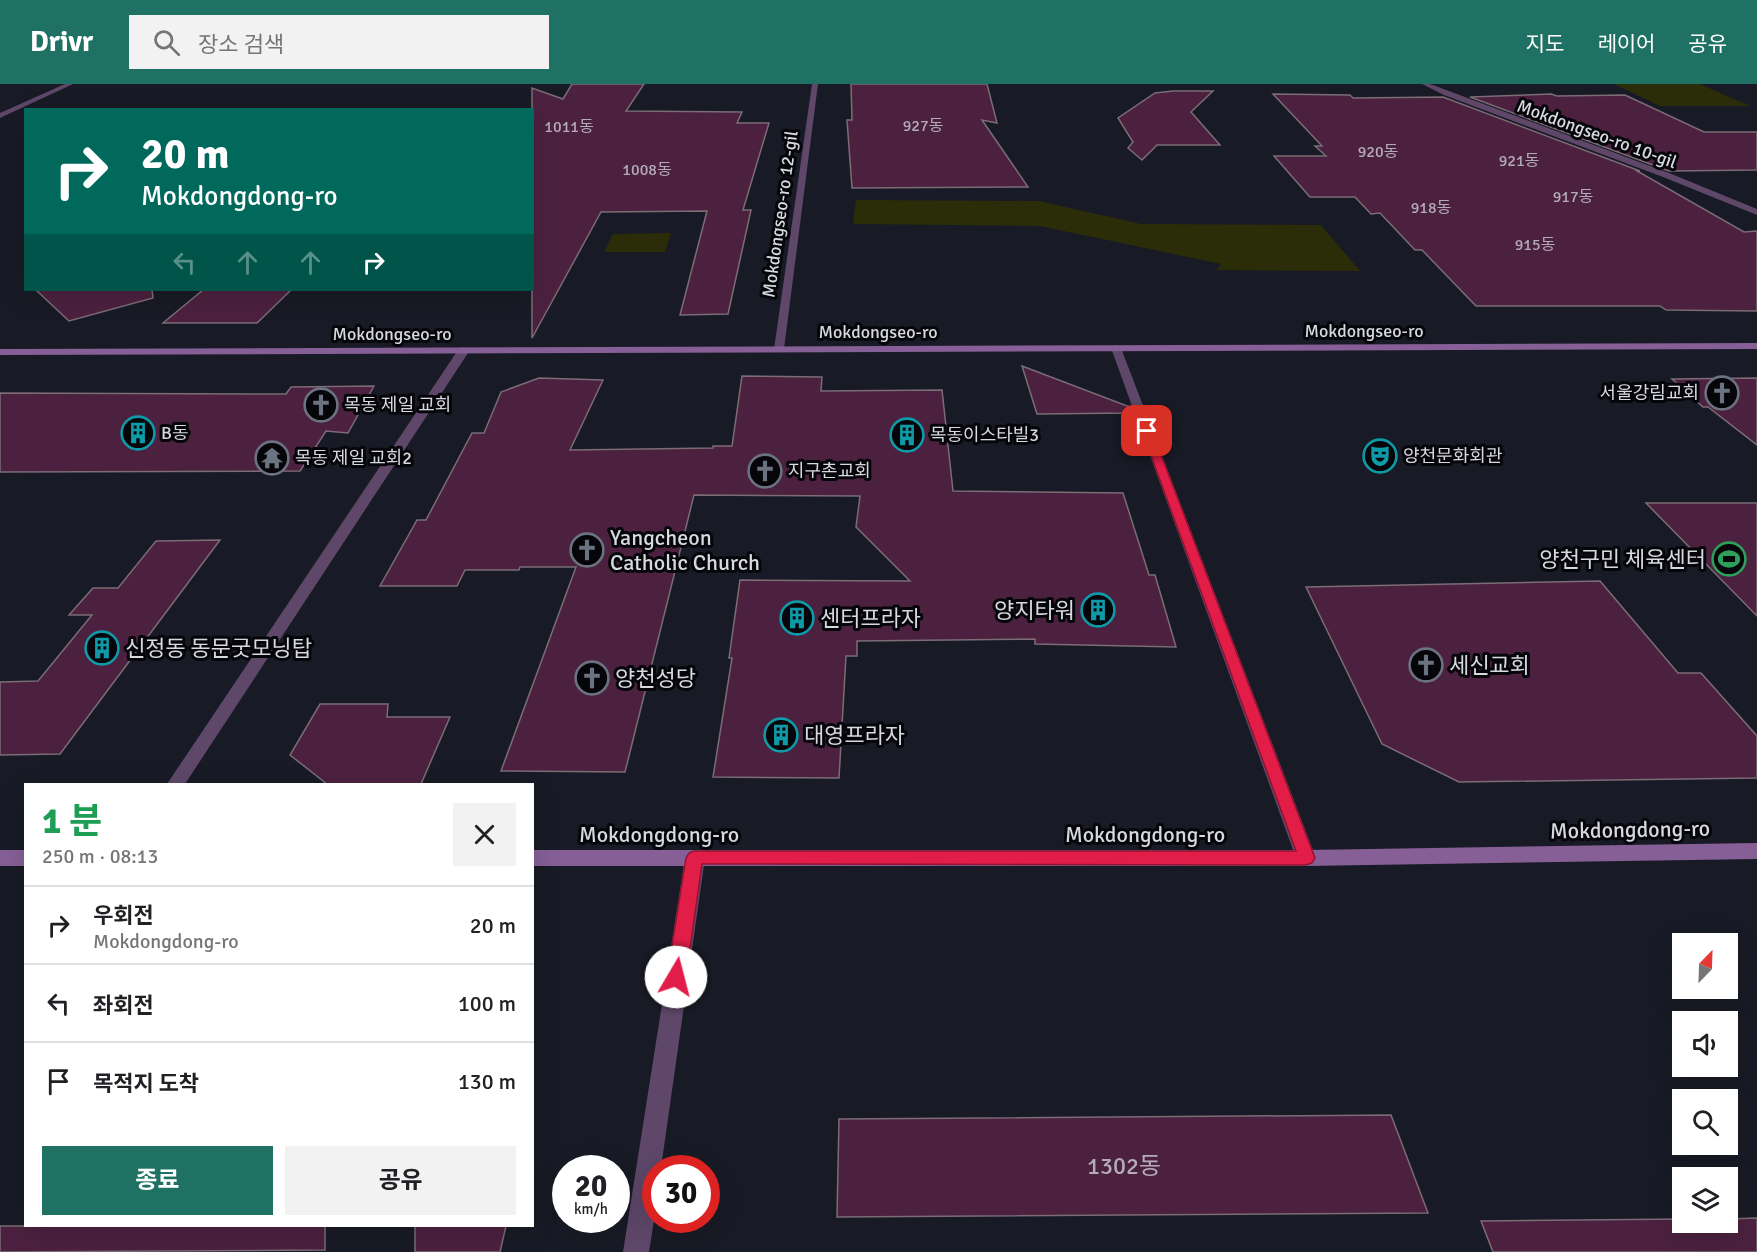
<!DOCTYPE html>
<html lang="ko">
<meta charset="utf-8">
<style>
body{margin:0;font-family:Signika,"Noto Sans KR",sans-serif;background:#f2f2f2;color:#202124;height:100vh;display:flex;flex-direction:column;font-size:22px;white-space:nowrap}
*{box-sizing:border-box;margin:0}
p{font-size:20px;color:#757577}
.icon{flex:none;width:33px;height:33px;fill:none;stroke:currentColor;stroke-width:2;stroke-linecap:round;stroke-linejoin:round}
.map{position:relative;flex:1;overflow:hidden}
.panel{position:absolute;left:24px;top:699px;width:510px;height:444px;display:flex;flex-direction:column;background:#fff;border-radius:0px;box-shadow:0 6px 24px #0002}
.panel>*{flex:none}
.hud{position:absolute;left:24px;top:24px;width:510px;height:183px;border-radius:0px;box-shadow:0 6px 24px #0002;background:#00695c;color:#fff;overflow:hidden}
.needle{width:39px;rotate:23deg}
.fabs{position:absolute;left:1672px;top:849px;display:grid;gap:12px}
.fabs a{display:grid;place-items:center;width:66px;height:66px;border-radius:0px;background:#fff;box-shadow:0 6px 24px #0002;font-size:30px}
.speed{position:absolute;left:552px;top:1071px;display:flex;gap:12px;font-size:30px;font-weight:700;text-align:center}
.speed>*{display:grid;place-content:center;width:78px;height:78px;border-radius:50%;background:#fff;box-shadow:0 6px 24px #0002;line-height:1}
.speed small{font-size:15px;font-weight:400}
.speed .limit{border:9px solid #d22;background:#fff;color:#111}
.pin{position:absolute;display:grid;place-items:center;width:51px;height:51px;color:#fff;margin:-26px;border-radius:12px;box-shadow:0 3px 9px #0006}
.me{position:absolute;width:66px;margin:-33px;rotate:8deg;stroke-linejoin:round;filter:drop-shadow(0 0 4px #0008)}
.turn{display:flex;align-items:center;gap:21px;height:126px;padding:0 18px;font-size:27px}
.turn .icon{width:78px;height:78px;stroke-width:2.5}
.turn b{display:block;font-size:42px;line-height:51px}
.lanes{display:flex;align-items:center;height:57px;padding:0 18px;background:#0003;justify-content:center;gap:30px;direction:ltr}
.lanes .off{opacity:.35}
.round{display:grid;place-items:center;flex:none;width:63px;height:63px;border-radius:0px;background:#f2f2f2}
.head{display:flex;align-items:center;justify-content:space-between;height:102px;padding:0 18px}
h1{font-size:36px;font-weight:700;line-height:45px;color:#1e9e55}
.cta{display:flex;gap:12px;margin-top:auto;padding:12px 18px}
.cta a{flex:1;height:69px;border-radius:0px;background:#1f7263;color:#fff;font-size:24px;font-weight:700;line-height:69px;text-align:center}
.cta a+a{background:#f2f2f2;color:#202124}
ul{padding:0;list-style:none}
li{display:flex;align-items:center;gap:18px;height:78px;padding:0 18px;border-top:2px solid #e0e0e0}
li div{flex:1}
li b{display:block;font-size:22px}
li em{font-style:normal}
header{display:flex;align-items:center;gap:36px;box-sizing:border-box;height:84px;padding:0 30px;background:#1f7263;color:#fff}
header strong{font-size:28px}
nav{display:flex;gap:33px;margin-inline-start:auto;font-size:21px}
.search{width:420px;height:54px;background:#f2f2f2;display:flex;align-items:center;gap:15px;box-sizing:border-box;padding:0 21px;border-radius:0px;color:#757577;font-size:22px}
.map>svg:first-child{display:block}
.green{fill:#2b2d09}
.building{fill:#4b213f;stroke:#7b6c76;stroke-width:1.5}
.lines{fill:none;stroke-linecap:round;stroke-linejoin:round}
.minor{fill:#5e4769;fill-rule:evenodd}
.tertiary{fill:#5e4769;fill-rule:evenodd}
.secondary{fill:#855f96;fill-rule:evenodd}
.route{fill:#e11d48;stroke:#92132f;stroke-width:1.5}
.labels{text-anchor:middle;stroke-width:6;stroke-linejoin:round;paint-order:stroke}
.far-number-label{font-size:16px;fill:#b4abb8}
.far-street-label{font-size:18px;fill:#d7d9e1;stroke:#05050a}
.far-poi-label{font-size:18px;fill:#d7d9e1;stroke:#05050a;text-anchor:start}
.poi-label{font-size:22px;fill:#d7d9e1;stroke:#05050a;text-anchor:start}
.street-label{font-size:22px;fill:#d7d9e1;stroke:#05050a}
.near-number-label{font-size:24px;fill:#b4abb8}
</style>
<header>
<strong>Drivr</strong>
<div class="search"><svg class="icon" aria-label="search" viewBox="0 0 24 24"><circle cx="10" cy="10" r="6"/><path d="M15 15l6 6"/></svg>장소 검색</div>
<nav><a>지도</a><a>레이어</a><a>공유</a></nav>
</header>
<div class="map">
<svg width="1757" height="1168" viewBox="0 0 1757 1168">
<rect width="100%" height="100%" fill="#181a25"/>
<g class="green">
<polygon points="1614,0 1700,0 1750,22 1660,22"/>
<polygon points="856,116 1039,117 1141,140 1321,141 1360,187 1216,186 1221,180 1040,142 853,140"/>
<polygon points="671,149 665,168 604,168 613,150"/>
</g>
<g class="building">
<polygon points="572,0 644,0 626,27 742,28 737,39 769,39 743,126 751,126 728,230 680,231 707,127 601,128 532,254 532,4 563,15"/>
<polygon points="851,0 987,0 997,39 982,36 1028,103 852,104 847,36 852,36"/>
<polygon points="1173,7 1213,7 1191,28 1220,61 1157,61 1142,76 1128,64 1133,58 1118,34 1155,9"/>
<polygon points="1273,10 1350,11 1353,14 1443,13 1640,87 1637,87 1744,148 1757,147 1757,227 1666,226 1660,222 1476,222 1422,166 1415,166 1380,129 1371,130 1355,113 1310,113 1274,72 1326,72 1315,62 1322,62"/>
<polygon points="1551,10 1557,12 1625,11 1704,48 1757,48 1757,86 1669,87 1470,13"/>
<polygon points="36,206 152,206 153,214 69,237"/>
<polygon points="203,206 291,206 257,239 163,239"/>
<polygon points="1022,282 1130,323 1132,329 1037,330"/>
<polygon points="742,292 822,293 821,307 942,306 953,407 1123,409 1149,491 1155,491 1176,563 1035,560 1035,555 857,557 857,572 846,572 839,694 713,693 732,574 729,574 740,496 910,497 856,443 860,412 694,411 625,688 501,687 576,483 520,483 519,486 465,486 457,502 380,502 417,436 426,436 472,349 484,349 501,308 539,294 603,296 570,366 713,364 713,362 732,362"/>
<polygon points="1757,294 1757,361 1708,323 1703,323 1672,295"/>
<polygon points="374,302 348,349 326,347 300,387 0,388 0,309 286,310 291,303"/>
<polygon points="1646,419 1757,419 1757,532"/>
<polygon points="220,456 60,670 0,671 0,598 38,597 92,531 69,531 93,504 118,504 156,457"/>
<polygon points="1600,497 1678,589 1701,589 1757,652 1757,694 1459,698 1382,660 1306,503"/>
<polygon points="320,620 388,620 387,633 450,633 421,700 327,700 290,671"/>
<polygon points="1391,1031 1428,1129 837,1133 839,1035"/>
<polygon points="1757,1134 1757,1168 1493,1168 1481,1137 1683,1135 1683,1138 1728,1138 1728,1135"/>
<polygon points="0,1142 325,1142 325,1166 0,1168"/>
<polygon points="415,1142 506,1142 500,1168 415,1168"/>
</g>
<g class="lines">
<g class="minor">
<polygon points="812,0 818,0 784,265 779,268 774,265"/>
<polygon points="695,766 702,768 705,774 661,1084 656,1084 656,1124 649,1168 623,1168 685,774 688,768"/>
</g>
<g class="tertiary">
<polygon points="65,0 73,0 0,34 0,29"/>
<polygon points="1422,0 1430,0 1669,89 1757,125 1757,131 1663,93 1444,11"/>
<polygon points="1116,261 1121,264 1316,774 1313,780 1306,782 1299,780 1296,774 1111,264"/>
<polygon points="464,263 470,266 185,700 167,700 458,266"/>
</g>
<g class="secondary">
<polygon points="1757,259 1757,265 0,271 0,265"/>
<polygon points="1757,759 1757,775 1306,782 532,782 532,766 1306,766"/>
<rect x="0" y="766" width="26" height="16"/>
</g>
</g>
<polygon class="route" points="1147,344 1152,347 1315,774 1312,779 1306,781 702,780 686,893 683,899 676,902 670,899 667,893 686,774 689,769 694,767 1296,767 1142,347"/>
<defs>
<symbol id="church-ring" viewBox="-11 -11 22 22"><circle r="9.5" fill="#05050a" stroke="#6b7280" stroke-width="1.5"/><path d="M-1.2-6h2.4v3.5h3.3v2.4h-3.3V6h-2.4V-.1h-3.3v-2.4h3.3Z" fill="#6b7280"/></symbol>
<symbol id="building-ring" viewBox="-11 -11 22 22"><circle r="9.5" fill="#05050a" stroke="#0f9aa8" stroke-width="1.5"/><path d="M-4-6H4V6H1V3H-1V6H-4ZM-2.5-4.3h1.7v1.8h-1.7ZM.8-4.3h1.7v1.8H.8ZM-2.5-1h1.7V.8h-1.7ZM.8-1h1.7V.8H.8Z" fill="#0f9aa8"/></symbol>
<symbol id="theatre-ring" viewBox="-11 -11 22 22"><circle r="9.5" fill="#05050a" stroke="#0f9aa8" stroke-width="1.5"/><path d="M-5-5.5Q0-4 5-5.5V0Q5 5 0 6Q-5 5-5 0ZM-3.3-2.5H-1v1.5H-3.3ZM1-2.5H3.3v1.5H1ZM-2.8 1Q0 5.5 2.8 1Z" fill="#0f9aa8"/></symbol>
<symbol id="temple-ring" viewBox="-11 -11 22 22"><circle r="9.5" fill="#05050a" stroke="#6b7280" stroke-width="1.5"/><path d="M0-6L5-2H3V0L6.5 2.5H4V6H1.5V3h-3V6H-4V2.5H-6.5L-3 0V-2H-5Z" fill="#6b7280"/></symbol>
<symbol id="stadium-ring" viewBox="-11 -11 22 22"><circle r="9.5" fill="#05050a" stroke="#2e9e5b" stroke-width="1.5"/><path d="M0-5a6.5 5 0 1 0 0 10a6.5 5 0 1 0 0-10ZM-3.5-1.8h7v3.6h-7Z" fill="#2e9e5b"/></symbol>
</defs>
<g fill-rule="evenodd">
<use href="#church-ring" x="1703" y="290" width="38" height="38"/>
<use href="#church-ring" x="302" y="302" width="38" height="38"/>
<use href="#building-ring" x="119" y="330" width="38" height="38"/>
<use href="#building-ring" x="888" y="332" width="38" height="38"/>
<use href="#theatre-ring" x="1361" y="353" width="38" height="38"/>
<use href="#temple-ring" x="253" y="355" width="38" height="38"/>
<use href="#church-ring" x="746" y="368" width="38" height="38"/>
<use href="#church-ring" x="568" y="447" width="38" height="38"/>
<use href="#stadium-ring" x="1710" y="456" width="38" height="38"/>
<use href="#building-ring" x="1079" y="507" width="38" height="38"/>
<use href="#building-ring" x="778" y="515" width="38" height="38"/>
<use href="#building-ring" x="83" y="545" width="38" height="38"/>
<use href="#church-ring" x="1407" y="562" width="38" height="38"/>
<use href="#church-ring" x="573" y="575" width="38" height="38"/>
<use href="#building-ring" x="762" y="632" width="38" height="38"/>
</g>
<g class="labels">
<g class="far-number-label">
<text x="923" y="47">927동</text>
<text x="569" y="48">1011동</text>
<text x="1378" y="73">920동</text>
<text x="1519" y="82">921동</text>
<text x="647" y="91">1008동</text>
<text x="1573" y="118">917동</text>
<text x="1431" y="129">918동</text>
<text x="1535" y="166">915동</text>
</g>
<g class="far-street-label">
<text transform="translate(1597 50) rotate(20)" y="6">Mokdongseo-ro 10-gil</text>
<text transform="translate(780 130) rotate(-82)" y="6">Mokdongseo-ro 12-gil</text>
<text x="1364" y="253">Mokdongseo-ro</text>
<text x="878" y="254">Mokdongseo-ro</text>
<text x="392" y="256">Mokdongseo-ro</text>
</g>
<g class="far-poi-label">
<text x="1699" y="315" text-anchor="end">서울강림교회</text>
<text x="344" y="327">목동 제일 교회</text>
<text x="161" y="355">B동</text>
<text x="930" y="357">목동이스타빌3</text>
<text x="1403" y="378">양천문화회관</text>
<text x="295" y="380">목동 제일 교회2</text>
<text x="788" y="393">지구촌교회</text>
</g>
<g class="poi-label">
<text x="610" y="461">Yangcheon<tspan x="610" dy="25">Catholic Church</tspan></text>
<text x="1706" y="483" text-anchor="end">양천구민 체육센터</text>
<text x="1075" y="534" text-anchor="end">양지타워</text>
<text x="820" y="542">센터프라자</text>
<text x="125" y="572">신정동 동문굿모닝탑</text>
<text x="1449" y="589">세신교회</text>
<text x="615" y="602">양천성당</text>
<text x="804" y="659">대영프라자</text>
</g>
<g class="street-label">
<text transform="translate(1630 745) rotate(-1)" y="8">Mokdongdong-ro</text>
<text x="659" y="758">Mokdongdong-ro</text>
<text x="1145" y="758">Mokdongdong-ro</text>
</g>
<g class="near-number-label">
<text x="1124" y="1090">1302동</text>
</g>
</g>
</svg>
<div class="fabs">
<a><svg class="needle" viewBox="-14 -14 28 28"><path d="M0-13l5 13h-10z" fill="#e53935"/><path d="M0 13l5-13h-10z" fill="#757577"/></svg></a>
<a><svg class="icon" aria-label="sound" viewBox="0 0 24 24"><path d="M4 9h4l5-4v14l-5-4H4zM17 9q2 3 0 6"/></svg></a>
<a><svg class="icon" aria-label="search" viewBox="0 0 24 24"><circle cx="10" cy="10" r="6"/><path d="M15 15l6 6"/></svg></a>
<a><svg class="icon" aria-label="layers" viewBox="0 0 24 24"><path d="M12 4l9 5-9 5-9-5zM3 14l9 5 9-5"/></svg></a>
</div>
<div class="speed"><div>20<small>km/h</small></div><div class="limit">30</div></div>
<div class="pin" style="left:1147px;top:347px;background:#d93025"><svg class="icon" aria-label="arrive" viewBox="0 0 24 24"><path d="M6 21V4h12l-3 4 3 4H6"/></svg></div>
<svg class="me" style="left:676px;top:893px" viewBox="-20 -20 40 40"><circle r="19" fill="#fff"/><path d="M0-13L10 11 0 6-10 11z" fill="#e11d48"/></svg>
<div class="hud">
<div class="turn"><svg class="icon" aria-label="right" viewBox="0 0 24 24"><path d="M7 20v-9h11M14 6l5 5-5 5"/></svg><div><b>20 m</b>Mokdongdong-ro</div></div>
<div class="lanes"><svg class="icon off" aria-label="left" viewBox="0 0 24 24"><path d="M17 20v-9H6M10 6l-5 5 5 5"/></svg><svg class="icon off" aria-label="ahead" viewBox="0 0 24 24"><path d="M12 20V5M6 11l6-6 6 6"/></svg><svg class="icon off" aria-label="ahead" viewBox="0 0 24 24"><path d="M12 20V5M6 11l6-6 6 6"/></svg><svg class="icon" aria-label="right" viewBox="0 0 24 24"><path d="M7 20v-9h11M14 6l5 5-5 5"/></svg></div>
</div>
<section class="panel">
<div class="head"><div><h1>1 분</h1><p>250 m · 08:13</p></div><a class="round"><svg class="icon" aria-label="close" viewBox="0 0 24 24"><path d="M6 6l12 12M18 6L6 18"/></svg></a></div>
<ul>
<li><svg class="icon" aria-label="right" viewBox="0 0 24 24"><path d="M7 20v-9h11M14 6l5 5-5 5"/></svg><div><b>우회전</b><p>Mokdongdong-ro</p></div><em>20 m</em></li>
<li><svg class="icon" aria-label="left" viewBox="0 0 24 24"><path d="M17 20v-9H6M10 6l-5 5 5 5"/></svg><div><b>좌회전</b></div><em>100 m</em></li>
<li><svg class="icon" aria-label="arrive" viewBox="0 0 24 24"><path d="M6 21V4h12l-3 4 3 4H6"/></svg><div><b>목적지 도착</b></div><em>130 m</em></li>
</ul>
<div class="cta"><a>종료</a><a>공유</a></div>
</section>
</div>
